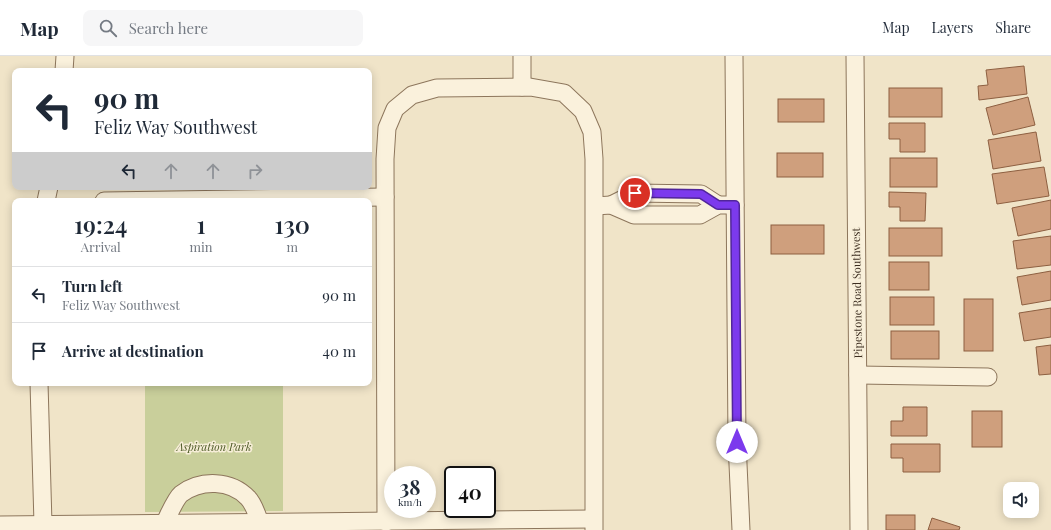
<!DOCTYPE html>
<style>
body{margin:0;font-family:"Playfair Display",serif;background:#f6f6f7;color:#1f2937;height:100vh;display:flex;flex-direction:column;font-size:15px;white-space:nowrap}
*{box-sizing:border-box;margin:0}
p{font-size:13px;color:#747a83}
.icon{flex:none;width:22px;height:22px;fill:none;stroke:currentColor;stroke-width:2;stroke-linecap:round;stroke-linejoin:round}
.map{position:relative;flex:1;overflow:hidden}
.side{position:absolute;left:12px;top:142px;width:360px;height:188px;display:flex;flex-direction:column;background:#fff;border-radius:8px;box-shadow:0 2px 10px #0003}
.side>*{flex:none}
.guide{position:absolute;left:12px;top:12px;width:360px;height:122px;border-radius:8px;box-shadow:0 2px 10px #0003;background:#fff;color:#1f2937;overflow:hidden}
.tools{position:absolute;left:1003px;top:426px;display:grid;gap:8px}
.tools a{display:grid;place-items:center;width:36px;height:36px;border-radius:8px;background:#fff;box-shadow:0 2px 10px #0003;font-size:20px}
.speed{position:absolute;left:384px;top:410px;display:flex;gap:8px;font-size:20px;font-weight:700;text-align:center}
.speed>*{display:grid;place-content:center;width:52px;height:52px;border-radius:50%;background:#fff;box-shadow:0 2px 10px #0003;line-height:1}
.speed small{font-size:10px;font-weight:400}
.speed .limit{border:2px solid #111;border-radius:6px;background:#fff;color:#111}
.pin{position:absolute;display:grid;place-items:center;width:34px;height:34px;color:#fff;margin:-17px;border:2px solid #fff;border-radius:50%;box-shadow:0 1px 4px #0007}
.me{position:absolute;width:44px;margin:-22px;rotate:0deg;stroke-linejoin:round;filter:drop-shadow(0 0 3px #0008)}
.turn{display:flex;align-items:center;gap:14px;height:84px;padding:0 16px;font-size:18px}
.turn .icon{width:52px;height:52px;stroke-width:2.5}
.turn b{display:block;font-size:28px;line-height:34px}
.lanes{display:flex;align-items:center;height:38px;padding:0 16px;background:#0003;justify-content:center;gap:20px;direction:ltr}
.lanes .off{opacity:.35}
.eta{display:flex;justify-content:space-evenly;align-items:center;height:68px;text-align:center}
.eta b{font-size:24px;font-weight:600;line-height:28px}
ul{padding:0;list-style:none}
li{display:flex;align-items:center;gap:12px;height:56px;padding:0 16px;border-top:1px solid #e0e1e3}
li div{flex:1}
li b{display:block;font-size:15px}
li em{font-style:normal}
header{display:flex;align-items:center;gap:24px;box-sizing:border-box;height:56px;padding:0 20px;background:#fff;border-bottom:1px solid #e0e1e3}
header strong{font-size:19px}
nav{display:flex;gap:22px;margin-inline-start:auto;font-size:14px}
.search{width:280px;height:36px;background:#f6f6f7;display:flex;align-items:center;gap:10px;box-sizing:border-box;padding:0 14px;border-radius:8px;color:#747a83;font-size:15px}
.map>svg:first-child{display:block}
.green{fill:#c9cf9b}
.building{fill:#cf9f7d;stroke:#8d5f41}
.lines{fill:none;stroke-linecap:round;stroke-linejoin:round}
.minor-casing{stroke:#8d765c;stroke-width:19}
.minor{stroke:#faf1dc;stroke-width:17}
.route-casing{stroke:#51269a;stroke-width:10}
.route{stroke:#7c3aed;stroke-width:7}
.labels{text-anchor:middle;stroke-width:3;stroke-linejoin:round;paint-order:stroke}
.street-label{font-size:11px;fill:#3d2e20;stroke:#f7eed8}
.park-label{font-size:11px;font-style:italic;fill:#4d5a26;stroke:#f7eed8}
</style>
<header>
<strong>Map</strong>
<div class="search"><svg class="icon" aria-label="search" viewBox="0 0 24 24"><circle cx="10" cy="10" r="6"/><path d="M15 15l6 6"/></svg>Search here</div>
<nav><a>Map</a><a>Layers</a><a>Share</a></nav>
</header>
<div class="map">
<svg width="1051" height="474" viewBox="0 0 1051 474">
<rect width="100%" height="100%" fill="#f0e4c8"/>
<polygon class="green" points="145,327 283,327 283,455 145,456"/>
<g class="building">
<polygon points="1024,10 1027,38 979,44 978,30 988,29 986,14"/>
<rect x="889" y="32" width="53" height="29"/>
<polygon points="1028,41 1035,69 993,79 986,52"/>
<rect x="778" y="43" width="46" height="23"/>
<polygon points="889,67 925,67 925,96 900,96 900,83 889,83"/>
<polygon points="1036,76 1041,105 993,113 988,84"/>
<rect x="777" y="97" width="46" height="24"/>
<rect x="890" y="102" width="47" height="29"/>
<polygon points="1044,111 1049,140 997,148 992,118"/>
<polygon points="889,136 926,137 925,165 900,165 900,151 889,151"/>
<polygon points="1051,144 1051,173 1018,180 1012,152"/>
<rect x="771" y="169" width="53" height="29"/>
<rect x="889" y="172" width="53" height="28"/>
<polygon points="1051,180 1051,209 1017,213 1013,185"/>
<rect x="889" y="206" width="40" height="28"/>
<polygon points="1051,215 1051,244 1022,249 1017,221"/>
<rect x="890" y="241" width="44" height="28"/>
<rect x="964" y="243" width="29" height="52"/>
<polygon points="1051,252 1051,281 1024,285 1019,257"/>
<rect x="891" y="275" width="48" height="28"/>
<polygon points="1051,289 1051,318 1039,319 1036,291"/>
<polygon points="903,351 927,351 927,380 891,380 891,365 903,365"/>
<rect x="972" y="355" width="30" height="36"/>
<polygon points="891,388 940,388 940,416 903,416 903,402 891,402"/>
<rect x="886" y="459" width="29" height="15"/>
<polygon points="932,462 960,471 959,474 928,474"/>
</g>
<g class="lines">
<defs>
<g id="minor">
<polyline points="522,0 522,31"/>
<polyline points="734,0 737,386 741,474"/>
<polyline points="855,0 859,474"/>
<polyline points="64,15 65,0"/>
<polyline points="46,145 49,131"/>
<polyline points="104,145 385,141"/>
<polyline points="611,149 635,137 701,138 718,149"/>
<polyline points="595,150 611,149 634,159 700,159 718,149 735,149"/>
<polyline points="858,319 988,321"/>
<polyline points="39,327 43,468"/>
<polyline points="386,466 385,103 387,72 395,53 412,39 437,32 530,31 564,37 583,55 592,76 594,103 594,474"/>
<path d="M 164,468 C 168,461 175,443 181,438 C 201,423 231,424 248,442 C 254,448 257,459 260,467"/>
<polyline points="0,469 593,463"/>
</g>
</defs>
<use href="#minor" class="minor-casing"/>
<use href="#minor" class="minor"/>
</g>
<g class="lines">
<defs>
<polyline id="route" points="635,137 701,138 718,149 735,149 737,386"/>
</defs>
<use href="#route" class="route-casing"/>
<use href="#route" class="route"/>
</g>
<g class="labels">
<g class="street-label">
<text transform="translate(857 237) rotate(-91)" y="4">Pipestone Road Southwest</text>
</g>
<g class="park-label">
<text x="214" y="395">Aspiration Park</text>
</g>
</g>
</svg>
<div class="tools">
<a><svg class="icon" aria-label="sound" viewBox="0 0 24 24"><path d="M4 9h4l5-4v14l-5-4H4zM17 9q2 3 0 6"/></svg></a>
</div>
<div class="speed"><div>38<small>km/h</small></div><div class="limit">40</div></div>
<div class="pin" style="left:635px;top:137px;background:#d93025"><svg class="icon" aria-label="arrive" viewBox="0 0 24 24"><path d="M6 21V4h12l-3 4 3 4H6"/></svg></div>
<svg class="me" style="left:737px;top:386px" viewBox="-20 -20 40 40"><circle r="19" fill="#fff"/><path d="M0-13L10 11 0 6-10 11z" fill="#7c3aed"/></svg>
<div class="guide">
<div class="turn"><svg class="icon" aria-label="left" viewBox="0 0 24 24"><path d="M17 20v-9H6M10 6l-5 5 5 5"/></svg><div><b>90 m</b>Feliz Way Southwest</div></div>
<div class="lanes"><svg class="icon" aria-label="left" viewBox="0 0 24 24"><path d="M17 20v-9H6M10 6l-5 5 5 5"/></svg><svg class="icon off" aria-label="ahead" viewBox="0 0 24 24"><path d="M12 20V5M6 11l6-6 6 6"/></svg><svg class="icon off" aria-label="ahead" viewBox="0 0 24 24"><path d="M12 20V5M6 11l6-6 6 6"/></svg><svg class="icon off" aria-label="right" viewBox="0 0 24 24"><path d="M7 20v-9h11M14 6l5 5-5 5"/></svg></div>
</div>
<section class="side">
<div class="eta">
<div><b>19:24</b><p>Arrival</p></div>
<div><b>1</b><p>min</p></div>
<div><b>130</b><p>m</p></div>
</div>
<ul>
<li><svg class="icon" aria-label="left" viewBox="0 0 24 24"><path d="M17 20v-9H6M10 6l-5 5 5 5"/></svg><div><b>Turn left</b><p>Feliz Way Southwest</p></div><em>90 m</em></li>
<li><svg class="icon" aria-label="arrive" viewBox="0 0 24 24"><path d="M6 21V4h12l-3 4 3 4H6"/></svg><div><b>Arrive at destination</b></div><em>40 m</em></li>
</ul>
</section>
</div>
